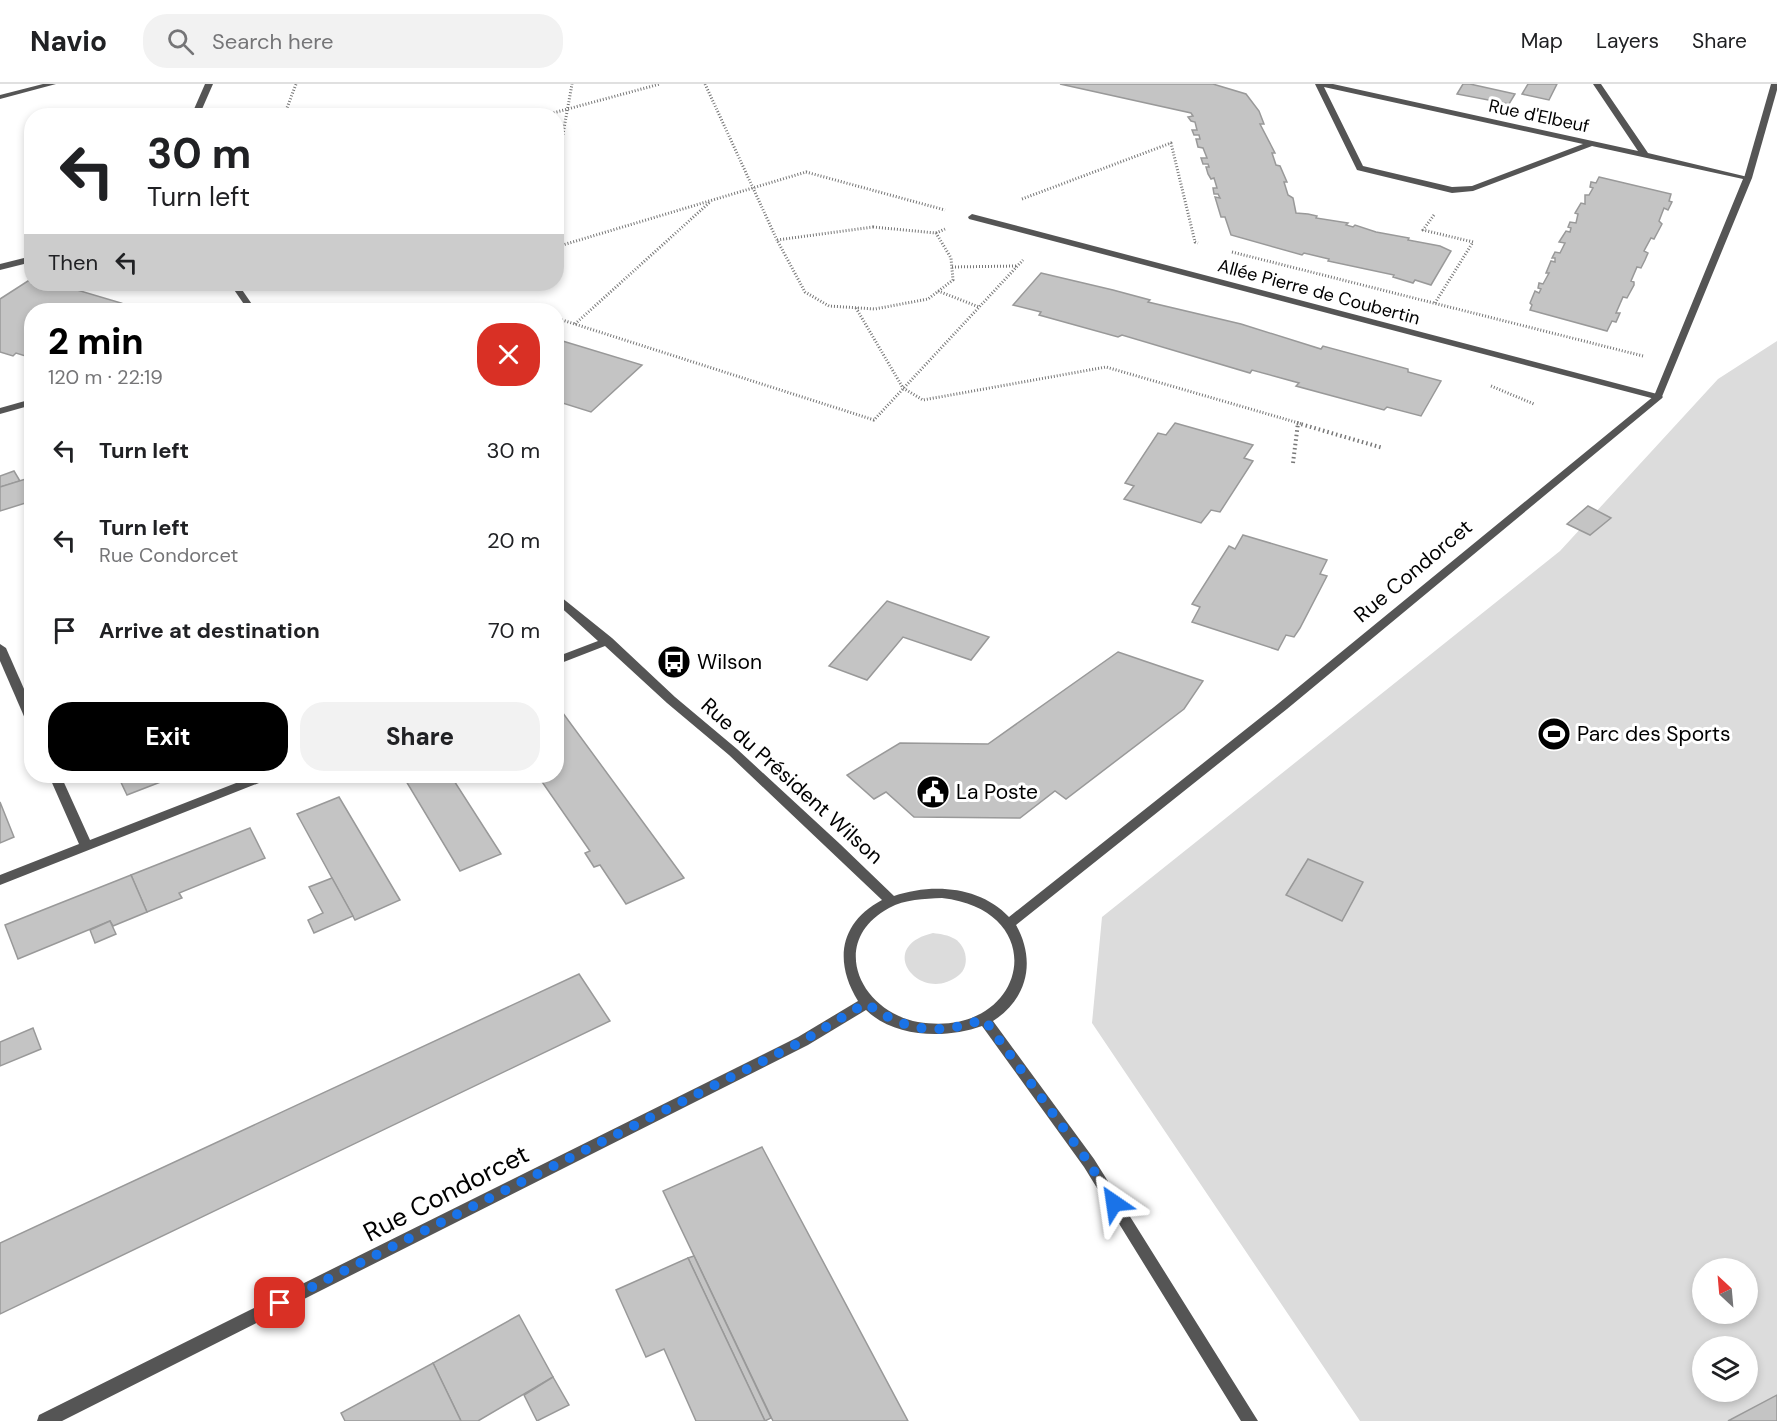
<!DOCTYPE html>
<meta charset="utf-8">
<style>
body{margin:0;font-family:"DM Sans",sans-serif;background:#f2f2f2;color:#202124;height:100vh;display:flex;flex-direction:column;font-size:22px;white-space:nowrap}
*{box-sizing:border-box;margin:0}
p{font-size:20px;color:#757577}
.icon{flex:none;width:33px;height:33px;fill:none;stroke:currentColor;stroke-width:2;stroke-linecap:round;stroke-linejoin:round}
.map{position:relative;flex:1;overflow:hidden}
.side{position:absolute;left:24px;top:219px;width:540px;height:480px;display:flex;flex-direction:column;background:#fff;border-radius:24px;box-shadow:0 3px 9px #0003}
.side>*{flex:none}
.guide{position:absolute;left:24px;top:24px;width:540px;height:183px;border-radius:24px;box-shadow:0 3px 9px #0003;background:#fff;color:#202124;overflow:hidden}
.needle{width:39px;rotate:334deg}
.buttons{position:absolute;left:1692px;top:1174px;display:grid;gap:12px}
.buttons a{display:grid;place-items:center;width:66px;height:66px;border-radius:50%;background:#fff;box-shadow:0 3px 9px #0003;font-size:30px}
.pin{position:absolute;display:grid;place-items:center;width:51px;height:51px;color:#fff;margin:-26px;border-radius:12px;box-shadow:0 3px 9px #0006}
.me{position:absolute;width:66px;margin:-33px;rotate:328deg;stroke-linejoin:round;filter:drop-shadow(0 0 4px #0008)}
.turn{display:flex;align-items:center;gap:21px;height:126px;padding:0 24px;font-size:27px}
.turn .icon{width:78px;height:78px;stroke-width:2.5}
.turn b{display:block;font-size:42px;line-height:51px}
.then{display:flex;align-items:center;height:57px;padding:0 24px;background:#0003;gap:12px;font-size:22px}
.round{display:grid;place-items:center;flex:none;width:63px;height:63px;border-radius:24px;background:#f2f2f2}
.overview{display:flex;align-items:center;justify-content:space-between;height:102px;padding:0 24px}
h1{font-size:36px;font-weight:800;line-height:45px;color:#000}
.button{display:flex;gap:12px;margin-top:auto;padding:12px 24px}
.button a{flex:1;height:69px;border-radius:24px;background:#000;color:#fff;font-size:24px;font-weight:800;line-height:69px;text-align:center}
.button a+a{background:#f2f2f2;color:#202124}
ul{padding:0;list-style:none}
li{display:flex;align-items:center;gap:18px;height:90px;padding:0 24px}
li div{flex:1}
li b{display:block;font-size:22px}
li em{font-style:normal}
header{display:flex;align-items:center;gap:36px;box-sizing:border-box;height:84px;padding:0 30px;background:#fff;border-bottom:2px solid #e0e0e0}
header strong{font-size:28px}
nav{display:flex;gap:33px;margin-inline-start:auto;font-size:21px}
.search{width:420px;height:54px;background:#f2f2f2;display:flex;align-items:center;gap:15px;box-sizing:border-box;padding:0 21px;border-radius:24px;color:#757577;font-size:22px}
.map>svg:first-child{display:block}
.green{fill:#dcdcdc;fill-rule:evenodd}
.building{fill:#c4c4c4;stroke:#999;stroke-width:1.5}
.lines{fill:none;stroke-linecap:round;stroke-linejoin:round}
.path-far1{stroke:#777;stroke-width:3;stroke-dasharray:1 2;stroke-linecap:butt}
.path{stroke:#777;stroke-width:4;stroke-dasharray:1.5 3;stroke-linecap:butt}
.service{fill:#555;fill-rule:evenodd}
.pedestrian{fill:#555;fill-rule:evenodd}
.minor{fill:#555;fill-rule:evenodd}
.route{stroke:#1a73e8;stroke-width:10;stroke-dasharray:0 18}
.labels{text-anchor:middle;stroke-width:6;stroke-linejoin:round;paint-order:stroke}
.far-street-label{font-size:18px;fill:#000;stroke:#fff}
.street-label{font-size:21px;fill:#000;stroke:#fff}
.poi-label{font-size:21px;fill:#000;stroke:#fff;text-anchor:start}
.near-street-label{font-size:26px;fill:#000;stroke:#fff}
</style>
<header>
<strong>Navio</strong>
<div class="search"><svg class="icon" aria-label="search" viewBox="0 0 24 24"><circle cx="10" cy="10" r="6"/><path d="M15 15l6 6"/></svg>Search here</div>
<nav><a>Map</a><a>Layers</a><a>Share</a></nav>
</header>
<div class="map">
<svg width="1777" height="1337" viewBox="0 0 1777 1337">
<rect width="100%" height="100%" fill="#fff"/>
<g class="green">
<path d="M 1777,257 L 1777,1337 L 1360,1337 L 1092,939 L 1102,833 L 1560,467 L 1718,295 ZM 1702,1185 L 1748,1185 L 1748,1230 L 1702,1230 ZM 1702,1263 L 1748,1263 L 1748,1308 L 1702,1308 Z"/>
<path d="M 933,849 C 941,850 948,851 955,855 C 967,863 970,882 959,891 C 921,922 873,863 933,849 Z"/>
</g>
<g class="building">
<polygon points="1060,0 1213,0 1246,10 1259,27 1264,40 1260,40 1275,69 1272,69 1276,81 1280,82 1287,98 1284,98 1288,111 1293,114 1296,129 1308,130 1317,132 1316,134 1348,139 1346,141 1353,143 1355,141 1376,148 1409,154 1408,156 1440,162 1451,167 1431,201 1415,196 1413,199 1393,193 1394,191 1328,177 1329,175 1304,169 1302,171 1231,151 1225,133 1221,133 1215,113 1220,114 1218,110 1214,110 1213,104 1217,104 1214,94 1211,95 1208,90 1206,83 1209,83 1208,80 1203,80 1201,74 1207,74 1203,64 1198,63 1196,55 1200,55 1199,51 1194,51 1192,46 1197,46 1195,38 1191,37 1188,33 1193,32 1191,29"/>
<polygon points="1463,0 1470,0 1515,10 1509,20 1457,10"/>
<polygon points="1528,0 1557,0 1549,16 1522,10"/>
<polygon points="1599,93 1671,110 1669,117 1672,118 1668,126 1664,124 1659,137 1662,140 1654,155 1651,154 1644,167 1648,169 1645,176 1641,184 1637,183 1631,197 1634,198 1634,201 1627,214 1623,213 1616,229 1620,229 1616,238 1612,237 1607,247 1530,226 1532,221 1530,219 1535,207 1539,209 1541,205 1538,204 1539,199 1543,200 1549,189 1546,189 1551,177 1555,178 1555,174 1552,174 1555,168 1560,169 1565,159 1559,158 1566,147 1570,148 1571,144 1568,143 1570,138 1576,139 1578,130 1575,129 1581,119 1585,120 1585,111 1589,111 1593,104 1590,103 1591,98 1596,99"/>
<polygon points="1041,189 1113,206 1150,216 1148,218 1241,240 1321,265 1323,262 1408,285 1408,288 1441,297 1421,332 1387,323 1384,326 1296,302 1299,299 1252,286 1250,289 1122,251 1118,253 1039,231 1041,228 1013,221"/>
<polygon points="31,195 32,200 54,202 57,200 121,219 110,226 32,226 32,274 16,269 13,272 0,268 0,215"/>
<polygon points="556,255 642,281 591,328 556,317"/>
<polygon points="1175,339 1253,361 1244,374 1253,377 1220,428 1211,426 1201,439 1124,415 1134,402 1125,399 1158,349 1166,351"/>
<polygon points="14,387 20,397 0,403 0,392"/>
<polygon points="32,393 32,417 0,427 0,403"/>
<polygon points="1588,422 1611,434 1590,451 1567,440"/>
<polygon points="1243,451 1327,476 1320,490 1327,492 1300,544 1294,553 1286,551 1278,566 1192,538 1200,523 1192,520 1229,462 1235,465"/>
<polygon points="887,517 989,553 971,576 903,553 867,596 829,582"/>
<polygon points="1118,568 1203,597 1184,625 1066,715 1055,707 1020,734 914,733 886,708 874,715 847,691 900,659 988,660"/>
<polygon points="556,621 557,621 684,794 626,820 600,781 594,783 585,769 590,767 538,692 556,692"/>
<polygon points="118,692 176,692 127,711"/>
<polygon points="403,692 451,692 501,770 460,787"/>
<polygon points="339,713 400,816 355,836 297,730"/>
<polygon points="0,718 14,753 0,759"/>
<polygon points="250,744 265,774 179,809 182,814 147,828 131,791"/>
<polygon points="1308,775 1363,798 1342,837 1286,811"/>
<polygon points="131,791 147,828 113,842 110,837 18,875 5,841"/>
<polygon points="332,794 353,832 314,849 308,836 323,829 309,803"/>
<polygon points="110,837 116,850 95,859 90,846"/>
<polygon points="579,890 610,937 0,1230 0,1159"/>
<polygon points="33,944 41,965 0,982 0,958"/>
<polygon points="762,1063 908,1337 773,1337 663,1107"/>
<polygon points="694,1172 771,1334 765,1337 688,1174"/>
<polygon points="688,1174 765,1337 696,1337 664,1265 646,1273 616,1206"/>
<polygon points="519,1231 553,1293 478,1337 461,1337 433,1279"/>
<polygon points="433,1279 461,1337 345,1337 341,1329"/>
<polygon points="553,1293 569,1321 537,1337 524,1311"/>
<polygon points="1777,1311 1777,1337 1728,1337"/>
</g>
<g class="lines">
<g class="path-far1">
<polyline points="705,0 777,156"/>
<polyline points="284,32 296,0"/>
<polyline points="542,32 660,0"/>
<polyline points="556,89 572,0"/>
<polyline points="1022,115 1171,59 1195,158 1198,159"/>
<polyline points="1434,131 1423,146 1473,158 1435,219"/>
<polygon points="873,143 936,149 951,174 953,196 928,215 875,225 829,222 805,208 777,156"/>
<polyline points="936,149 945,145"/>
<polyline points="556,163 806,88 945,126"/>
<polyline points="1232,168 1643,272"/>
<polyline points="952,183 1016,182"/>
<polyline points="411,200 418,205 436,200"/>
<polyline points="938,207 979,223"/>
<polyline points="856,224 903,304 923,316 1106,283 1302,340"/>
<polyline points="556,234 874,336 1023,176"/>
<polyline points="575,240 710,118"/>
<polyline points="1491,302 1534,320"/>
</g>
<g class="path">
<polyline points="1297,339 1383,364"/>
<polyline points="1293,379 1298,339"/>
</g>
<polygon class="service" points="1771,0 1777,0 1777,6 1752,94 1745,96 1744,94"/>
<g class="pedestrian">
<polygon points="972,130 1661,311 1663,313 1661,315 1655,315 969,135 968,133"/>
<polygon points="32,172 32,178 0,186 0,180"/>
</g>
<g class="minor">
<polygon points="43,0 56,0 0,15 0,11"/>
<polygon points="205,0 213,0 199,32 191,32"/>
<path d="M 1315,0 L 1333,0 L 1638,67 L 1593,0 L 1601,0 L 1648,69 L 1752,94 L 1661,315 L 1287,625 L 1016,841 C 1036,876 1028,915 993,937 L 1094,1075 L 1258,1337 L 1241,1337 L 1084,1083 L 982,942 C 946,955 895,954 866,926 L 808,961 L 62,1337 L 37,1337 L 39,1331 L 798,953 L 858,917 C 834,878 839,839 882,816 L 729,671 L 667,619 L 605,562 L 556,581 L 556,573 L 598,557 L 556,519 L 556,509 L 612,554 L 675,613 L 737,665 L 840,760 L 894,812 C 932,799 980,802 1009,833 L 1279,619 L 1654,312 L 1743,95 L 1592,62 L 1473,107 L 1452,109 L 1357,86 ZM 1324,3 L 1583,60 L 1472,102 L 1452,103 L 1363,82 ZM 942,814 C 1055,827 1027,956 918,938 C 859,927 828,857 889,824 C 905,815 924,815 942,814 Z"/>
<polygon points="230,200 238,200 256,226 248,226"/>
<polygon points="32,315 32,321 0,330 0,324"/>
<polygon points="0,560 6,564 32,623 32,641 26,637 0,577"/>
<polygon points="49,692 61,692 90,756 254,692 271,692 269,695 0,801 0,791 79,760"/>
</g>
</g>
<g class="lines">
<path class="route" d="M 280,1219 L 803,957 L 866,919 C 906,948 937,952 984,935 L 1089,1079 L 1114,1119"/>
</g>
<defs>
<symbol id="bus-disc" viewBox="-11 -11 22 22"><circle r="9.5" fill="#000" stroke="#fff"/><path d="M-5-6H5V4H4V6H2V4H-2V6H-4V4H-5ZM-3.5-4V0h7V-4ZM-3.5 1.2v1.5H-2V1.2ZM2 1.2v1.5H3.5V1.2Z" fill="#fff"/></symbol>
<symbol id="stadium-disc" viewBox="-11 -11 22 22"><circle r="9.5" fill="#000" stroke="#fff"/><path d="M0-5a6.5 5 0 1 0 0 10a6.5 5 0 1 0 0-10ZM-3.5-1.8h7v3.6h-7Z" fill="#fff"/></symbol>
<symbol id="civic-disc" viewBox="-11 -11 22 22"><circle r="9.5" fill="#000" stroke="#fff"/><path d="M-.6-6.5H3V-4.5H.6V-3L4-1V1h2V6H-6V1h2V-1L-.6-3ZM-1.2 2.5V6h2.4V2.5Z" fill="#fff"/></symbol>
</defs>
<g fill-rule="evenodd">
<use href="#bus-disc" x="655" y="559" width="38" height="38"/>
<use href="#stadium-disc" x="1535" y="631" width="38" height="38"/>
<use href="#civic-disc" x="914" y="689" width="38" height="38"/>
</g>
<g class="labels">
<g class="far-street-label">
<text transform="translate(1539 32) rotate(12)" y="6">Rue d'Elbeuf</text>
<text transform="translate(1319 208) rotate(15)" y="6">Allée Pierre de Coubertin</text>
</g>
<g class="street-label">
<text transform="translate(1413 487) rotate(-40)" y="7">Rue Condorcet</text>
<text transform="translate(792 697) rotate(42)" y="7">Rue du Président Wilson</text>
</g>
<g class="poi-label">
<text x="697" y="585">Wilson</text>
<text x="1577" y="657">Parc des Sports</text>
<text x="956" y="715">La Poste</text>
</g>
<g class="near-street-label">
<text transform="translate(446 1109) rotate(-27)" y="9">Rue Condorcet</text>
</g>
</g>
</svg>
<div class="buttons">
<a><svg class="needle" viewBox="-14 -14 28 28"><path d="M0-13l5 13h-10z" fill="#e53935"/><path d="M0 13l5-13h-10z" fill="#757577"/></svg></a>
<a><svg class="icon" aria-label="layers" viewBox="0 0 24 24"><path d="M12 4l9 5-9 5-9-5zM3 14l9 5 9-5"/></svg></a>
</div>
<div class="pin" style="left:280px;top:1219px;background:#d93025"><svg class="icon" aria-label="arrive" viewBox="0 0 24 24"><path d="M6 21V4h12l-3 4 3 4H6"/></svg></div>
<svg class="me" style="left:1114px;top:1119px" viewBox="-20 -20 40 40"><path d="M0-17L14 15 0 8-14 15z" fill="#1a73e8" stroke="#fff" stroke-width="4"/></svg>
<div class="guide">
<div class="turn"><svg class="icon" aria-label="left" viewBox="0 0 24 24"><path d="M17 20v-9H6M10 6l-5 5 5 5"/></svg><div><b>30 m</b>Turn left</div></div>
<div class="then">Then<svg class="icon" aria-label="left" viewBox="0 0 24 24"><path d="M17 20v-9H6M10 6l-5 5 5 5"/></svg></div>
</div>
<section class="side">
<div class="overview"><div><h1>2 min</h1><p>120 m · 22:19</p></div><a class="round" style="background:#d93025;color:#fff"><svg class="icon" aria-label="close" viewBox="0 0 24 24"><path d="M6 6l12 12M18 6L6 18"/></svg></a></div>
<ul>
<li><svg class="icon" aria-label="left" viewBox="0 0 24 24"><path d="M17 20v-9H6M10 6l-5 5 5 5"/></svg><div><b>Turn left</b></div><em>30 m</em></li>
<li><svg class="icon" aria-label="left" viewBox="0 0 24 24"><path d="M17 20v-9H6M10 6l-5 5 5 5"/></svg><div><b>Turn left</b><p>Rue Condorcet</p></div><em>20 m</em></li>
<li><svg class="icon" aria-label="arrive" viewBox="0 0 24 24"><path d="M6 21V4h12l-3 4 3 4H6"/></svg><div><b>Arrive at destination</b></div><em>70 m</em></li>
</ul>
<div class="button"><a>Exit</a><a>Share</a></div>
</section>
</div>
